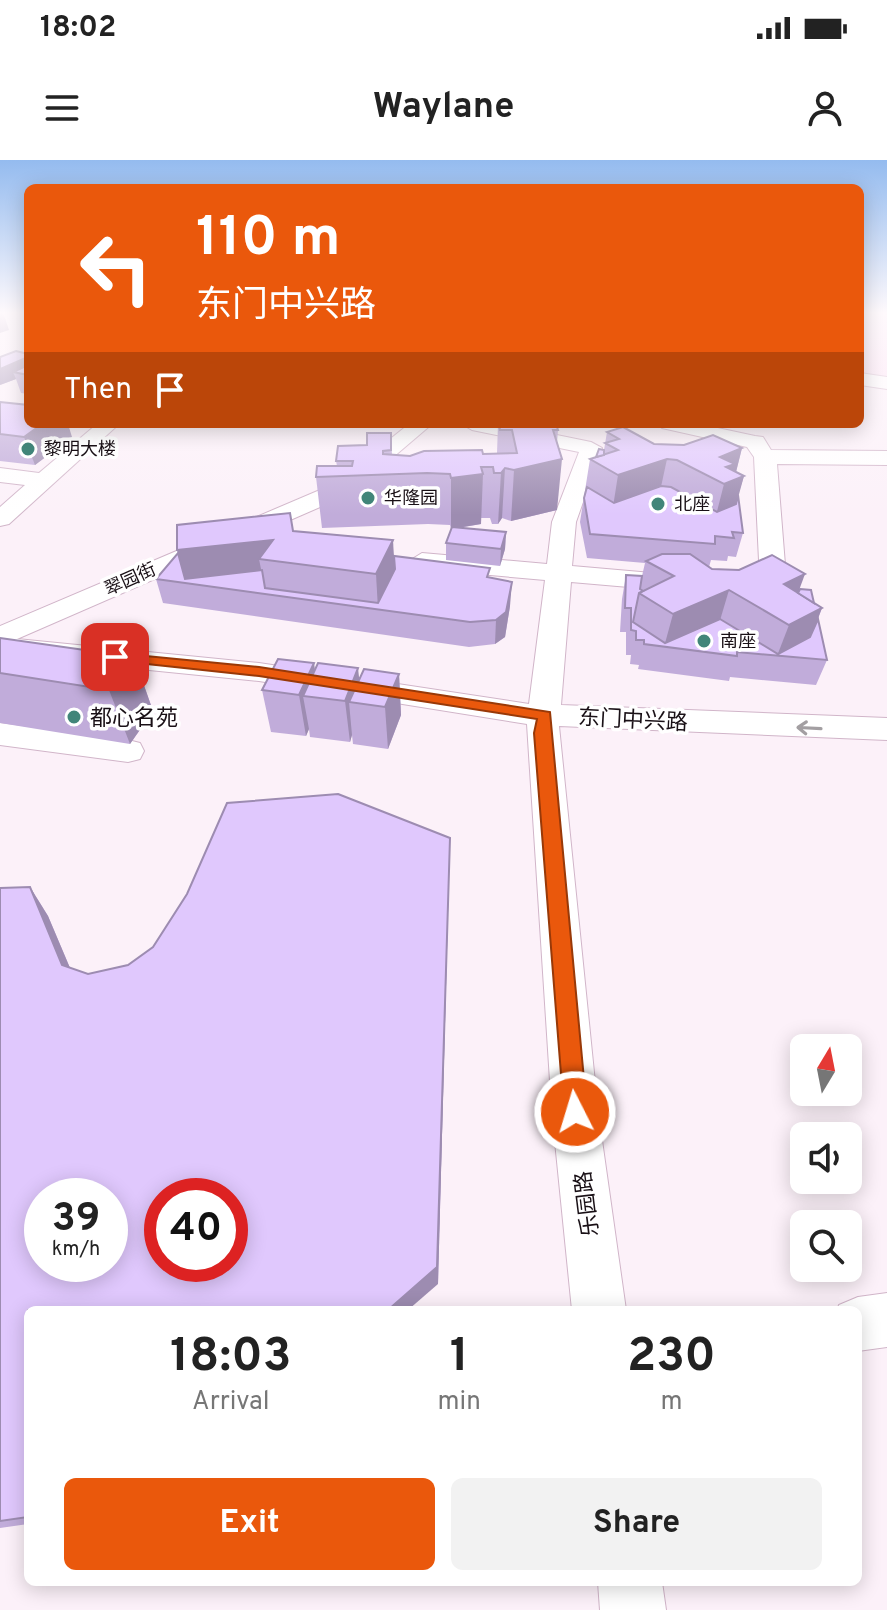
<!DOCTYPE html>
<meta charset="utf-8">
<style>
body{margin:0;font-family:Overpass,"Noto Sans SC",sans-serif;background:#f2f2f2;color:#222;height:100vh;display:flex;flex-direction:column;font-size:30px;white-space:nowrap}
*{box-sizing:border-box;margin:0}
p{font-size:26px;color:#767676}
.icon{flex:none;width:44px;height:44px;fill:none;stroke:currentColor;stroke-width:2;stroke-linecap:round;stroke-linejoin:round}
.map{position:relative;flex:1;overflow:hidden}
.panel{position:absolute;left:24px;top:1146px;width:838px;height:280px;display:flex;flex-direction:column;background:#fff;border-radius:12px;box-shadow:0 4px 20px #0003}
.panel>*{flex:none}
.hud{position:absolute;left:24px;top:24px;width:840px;height:244px;border-radius:12px;box-shadow:0 4px 20px #0003;background:#ea580c;color:#fff;overflow:hidden}
.needle{width:52px;rotate:10deg}
.tools{position:absolute;left:790px;top:874px;display:grid;gap:16px}
.tools a{display:grid;place-items:center;width:72px;height:72px;border-radius:12px;background:#fff;box-shadow:0 4px 20px #0003;font-size:40px}
.speed{position:absolute;left:24px;top:1018px;display:flex;gap:16px;font-size:40px;font-weight:700;text-align:center}
.speed>*{display:grid;place-content:center;width:104px;height:104px;border-radius:50%;background:#fff;box-shadow:0 4px 20px #0003;line-height:1}
.speed small{font-size:20px;font-weight:400}
.speed .limit{border:12px solid #d22;background:#fff;color:#111}
.pin{position:absolute;display:grid;place-items:center;width:68px;height:68px;color:#fff;margin:-34px;border-radius:16px;box-shadow:0 4px 12px #0006}
.me{position:absolute;width:88px;margin:-44px;rotate:355deg;stroke-linejoin:round;filter:drop-shadow(0 0 6px #0008)}
.turn{display:flex;align-items:center;gap:28px;height:168px;padding:0 40px;font-size:36px}
.turn .icon{width:104px;height:104px;stroke-width:2.5}
.turn b{display:block;font-size:56px;line-height:68px}
.then{display:flex;align-items:center;height:76px;padding:0 40px;background:#0003;gap:16px;font-size:30px}
.eta{display:flex;justify-content:space-evenly;align-items:center;height:136px;text-align:center}
.eta b{font-size:48px;font-weight:700;line-height:56px}
.action{display:flex;gap:16px;margin-top:auto;padding:16px 40px}
.action a{flex:1;height:92px;border-radius:12px;background:#ea580c;color:#fff;font-size:32px;font-weight:700;line-height:92px;text-align:center}
.action a+a{background:#f2f2f2;color:#222}
.status{display:flex;justify-content:space-between;align-items:center;height:56px;padding:0 40px;background:#fff;direction:ltr}
.status svg{height:22px;fill:currentColor}
header{display:flex;justify-content:space-between;align-items:center;height:104px;padding:0 40px;background:#fff;font-size:36px;font-weight:700}
.map>svg:first-child{display:block}
.built{fill:#fcdff3}
.lines{fill:none;stroke-linecap:round;stroke-linejoin:round}
.minor-casing{stroke:#d1b5c9;stroke-width:2}
.minor{fill:#fff;fill-rule:evenodd}
.wall{fill:#c1acda}
.shaded-wall{fill:#9d8cb1}
.building{fill:#e0c8fd;stroke:#9d8cb1;stroke-width:2;fill-rule:evenodd}
.oneway{stroke:#a39fa2}
.route{fill:#ea580c;stroke:#983908;stroke-width:2}
.poi-dot{fill:#418579;stroke:#fff;stroke-width:3}
.labels{text-anchor:middle;stroke-width:7;stroke-linejoin:round;paint-order:stroke}
.far-poi-label{font-size:18px;fill:#191016;stroke:#fff;text-anchor:start}
.far-street-label{font-size:18px;fill:#191016;stroke:#fff}
.poi-label{font-size:22px;fill:#191016;stroke:#fff;text-anchor:start}
.street-label{font-size:22px;fill:#191016;stroke:#fff}
</style>
<div class="status"><b>18:02</b><svg viewBox="0 0 49 12"><path d="M0 12V9h3v3zM5 12V6h3v6zM10 12V3h3v9zM15 12V0h3v12zM26 1h20v11H26zM47 4h2v5h-2z"/></svg></div>
<header><svg class="icon" aria-label="menu" viewBox="0 0 24 24"><path d="M4 6h16M4 12h16M4 18h16"/></svg>Waylane<svg class="icon" aria-label="person" viewBox="0 0 24 24"><circle cx="12" cy="8" r="4"/><path d="M4 21q1-7 8-7t8 7"/></svg></header>
<div class="map">
<svg width="887" height="1450" viewBox="0 0 887 1450">
<rect width="100%" height="100%" fill="#fcf1f9"/>
<polygon class="built" points="860,152 887,157 887,220 860,217"/>
<g class="lines">
<defs>
<g id="minor">
<polygon points="860,213 887,217 887,229 860,225"/>
<polygon points="97,264 119,264 9,364 0,366 0,347 25,325 0,322 0,308 39,313"/>
<polygon points="409,264 432,264 350,334 17,479 259,503 529,544 545,420 422,409 409,401 422,393 547,404 552,362 579,292 472,270 462,264 503,264 591,282 602,288 576,362 572,406 675,415 684,417 688,423 684,429 675,431 571,422 561,545 887,558 887,580 559,566 598,952 626,1150 572,1150 552,952 527,564 259,521 0,495 0,466 334,324"/>
<path d="M 659,264 L 699,264 L 755,276 L 763,277 L 771,290 L 887,291 L 887,305 L 777,304 L 787,430 L 784,436 C 771,439 760,438 747,435 L 744,429 L 747,423 L 760,421 L 754,297 L 747,287 L 662,268 Z"/>
<polygon points="0,563 128,580 140,583 144,591 140,599 128,602 0,585"/>
<polygon points="887,1133 887,1187 858,1191 858,1150 837,1150 839,1145 858,1137"/>
<polygon points="598,1422 662,1422 666,1450 600,1450"/>
</g>
</defs>
<use href="#minor" class="minor-casing"/>
<use href="#minor" class="minor"/>
</g>
<g class="wall">
<polygon points="28,194 28,234 21,233 16,219 0,225"/>
<polygon points="0,242 72,277 35,305 0,301"/>
<polygon points="498,264 558,270 557,283 557,350 511,361 502,358 498,364 492,364 490,358 481,358 481,364 458,368 506,372 505,389 500,406 446,400 446,383 451,369 450,365 428,364 322,368 316,317 337,306 336,301 391,273 392,295 410,296 497,293"/>
<polygon points="607,272 654,284 742,288 736,312 744,316 738,335 743,373 736,397 728,396 727,401 711,400 709,407 712,409 800,429 814,443 822,448 818,459 827,500 816,525 730,517 729,521 638,509 639,505 630,504 631,495 626,495 626,472 620,472 622,439 626,415 642,416 645,403 587,398 580,362 590,299 596,297 604,290"/>
<polygon points="177,390 394,396 490,418 510,446 505,477 495,484 469,487 163,443 156,419 178,393"/>
<polygon points="0,478 134,497 153,551 130,584 0,563"/>
<polygon points="315,510 359,519 399,514 401,555 388,589 353,584 352,575 350,582 310,577 309,569 306,576 271,572 262,530"/>
<polygon points="450,678 438,1124 28,1150 28,1364 0,1368 0,728 30,727 48,756 70,808 88,814 128,805"/>
</g>
<g class="shaded-wall">
<polygon points="0,152 3,152 9,170 0,173"/>
<polygon points="28,197 28,214 13,212 16,219 0,225 0,209"/>
<polygon points="42,264 68,264 72,277 35,305 24,277"/>
<polygon points="742,288 734,320 744,316 730,367 711,375 724,324 720,297"/>
<polygon points="562,299 557,350 511,361 514,310"/>
<polygon points="667,299 656,350 610,366 618,315"/>
<polygon points="505,308 502,358 498,364 501,313"/>
<polygon points="483,314 481,364 451,369 451,318"/>
<polygon points="506,372 505,389 500,406 501,389"/>
<polygon points="273,380 259,399 266,434 186,423 177,390"/>
<polygon points="393,380 396,433 378,449 376,414"/>
<polygon points="805,414 787,463 784,424"/>
<polygon points="512,422 510,446 505,477 495,484 496,460"/>
<polygon points="729,430 713,484 664,487 673,454"/>
<polygon points="822,448 802,498 777,496 789,465"/>
<polygon points="134,497 153,551 130,584 109,530"/>
<polygon points="314,503 319,538 303,536 309,569 306,576 299,535"/>
<polygon points="358,508 362,544 349,542 352,575 350,582 345,541"/>
<polygon points="399,514 401,555 388,589 385,547"/>
<polygon points="450,678 438,1124 408,1150 388,1150"/>
<polygon points="30,727 48,756 81,834 62,805"/>
</g>
<g class="building">
<polygon points="16,191 28,194 28,197 0,209 0,197"/>
<polygon points="28,205 28,215 13,212"/>
<polygon points="0,242 28,245 28,264 42,264 24,277 0,274"/>
<polygon points="499,264 556,264 558,270 553,270 562,299 514,310 505,308 501,313 494,313 493,307 481,307 483,314 451,318 450,314 427,313 316,317 317,306 352,306 353,301 336,301 338,286 367,285 367,273 391,273 391,290 383,291 383,294 410,296 424,291 482,290 483,294 517,293 512,270 500,270"/>
<polygon points="623,267 654,284 684,285 713,275 742,288 720,297 735,304 726,307 744,316 724,324 677,300 667,299 618,315 590,299 618,290 605,283 619,279 607,272"/>
<polygon points="599,289 604,290 604,295 596,297"/>
<polygon points="661,326 671,327 717,352 736,344 738,335 743,373 732,372 734,378 715,376 715,384 590,374 584,338 587,327 614,343"/>
<polygon points="290,353 293,371 393,380 376,414 259,399 273,380 177,390 177,365"/>
<polygon points="452,367 506,372 501,389 446,383"/>
<polygon points="178,393 185,419 262,410 265,428 378,443 395,409 394,396 490,408 487,417 512,422 506,452 496,460 470,462 156,419"/>
<polygon points="662,394 690,394 712,409 739,410 772,395 805,414 784,424 822,448 789,465 729,430 673,454 639,433 674,416 646,401"/>
<polygon points="626,415 642,416 640,429 643,431 639,433 633,462 665,483 720,459 778,494 810,477 818,459 827,500 737,492 737,496 644,484 644,480 636,480 636,471 631,470 631,448 625,448"/>
<polygon points="800,429 811,430 814,443 798,433"/>
<polygon points="0,478 134,497 109,530 0,513"/>
<polygon points="278,499 314,503 299,535 262,530"/>
<polygon points="318,503 358,508 345,541 303,536"/>
<polygon points="364,509 399,514 385,547 349,542"/>
<path d="M 338,634 L 450,678 L 437,1107 L 388,1150 L 28,1150 L 28,1357 L 0,1361 L 0,728 L 30,727 L 62,805 L 88,814 L 128,805 L 153,787 L 187,734 L 227,643 ZM 42,1036 L 110,1036 L 110,1104 L 42,1104 ZM 162,1036 L 230,1036 L 230,1104 L 162,1104 Z"/>
</g>
<defs><path id="oneway-shaft" d="M-6 0H5M1.5-3L5.5 0L1.5 3" fill="none" stroke-width="1.6" stroke-linecap="round" stroke-linejoin="round" transform="scale(2)"/></defs>
<use class="oneway" href="#oneway-shaft" transform="translate(809 568) rotate(-177)"/>
<linearGradient id="sky" x2="0" y2="1"><stop stop-color="#94bbef"/><stop offset="0.43" stop-color="#fef9fc"/><stop offset="1" stop-color="#fef9fc" stop-opacity="0"/></linearGradient>
<rect width="887" height="355" fill="url(#sky)"/>
<polygon class="route" points="115,493 259,507 550,552 587,952 583,959 575,962 568,959 564,952 534,573 537,559 259,516 110,500 108,497"/>
<g class="poi-dot">
<circle cx="28" cy="289" r="8"/>
<circle cx="368" cy="338" r="8"/>
<circle cx="658" cy="344" r="8"/>
<circle cx="704" cy="481" r="8"/>
<circle cx="74" cy="557" r="8"/>
</g>
<g class="labels">
<g class="far-poi-label">
<text x="44" y="295">黎明大楼</text>
<text x="384" y="344">华隆园</text>
<text x="674" y="350">北座</text>
<text x="720" y="487">南座</text>
</g>
<g class="far-street-label">
<text transform="translate(130 419) rotate(-24)" y="6">翠园街</text>
</g>
<g class="poi-label">
<text x="90" y="565">都心名苑</text>
</g>
<g class="street-label">
<text transform="translate(633 559) rotate(3)" y="8">东门中兴路</text>
<text transform="translate(586 1044) rotate(-97)" y="8">乐园路</text>
</g>
</g>
</svg>
<div class="tools">
<a><svg class="needle" viewBox="-14 -14 28 28"><path d="M0-13l5 13h-10z" fill="#e53935"/><path d="M0 13l5-13h-10z" fill="#767676"/></svg></a>
<a><svg class="icon" aria-label="sound" viewBox="0 0 24 24"><path d="M4 9h4l5-4v14l-5-4H4zM17 9q2 3 0 6"/></svg></a>
<a><svg class="icon" aria-label="search" viewBox="0 0 24 24"><circle cx="10" cy="10" r="6"/><path d="M15 15l6 6"/></svg></a>
</div>
<div class="speed"><div>39<small>km/h</small></div><div class="limit">40</div></div>
<div class="pin" style="left:115px;top:497px;background:#d93025"><svg class="icon" aria-label="arrive" viewBox="0 0 24 24"><path d="M6 21V4h12l-3 4 3 4H6"/></svg></div>
<svg class="me" style="left:575px;top:952px" viewBox="-20 -20 40 40"><circle r="17" fill="#ea580c" stroke="#fff" stroke-width="3"/><path d="M0-11L8 9 0 5-8 9z" fill="#fff"/></svg>
<div class="hud">
<div class="turn"><svg class="icon" aria-label="left" viewBox="0 0 24 24"><path d="M17 20v-9H6M10 6l-5 5 5 5"/></svg><div><b>110 m</b>东门中兴路</div></div>
<div class="then">Then<svg class="icon" aria-label="arrive" viewBox="0 0 24 24"><path d="M6 21V4h12l-3 4 3 4H6"/></svg></div>
</div>
<section class="panel">
<div class="eta">
<div><b>18:03</b><p>Arrival</p></div>
<div><b>1</b><p>min</p></div>
<div><b>230</b><p>m</p></div>
</div>
<div class="action"><a>Exit</a><a>Share</a></div>
</section>
</div>
